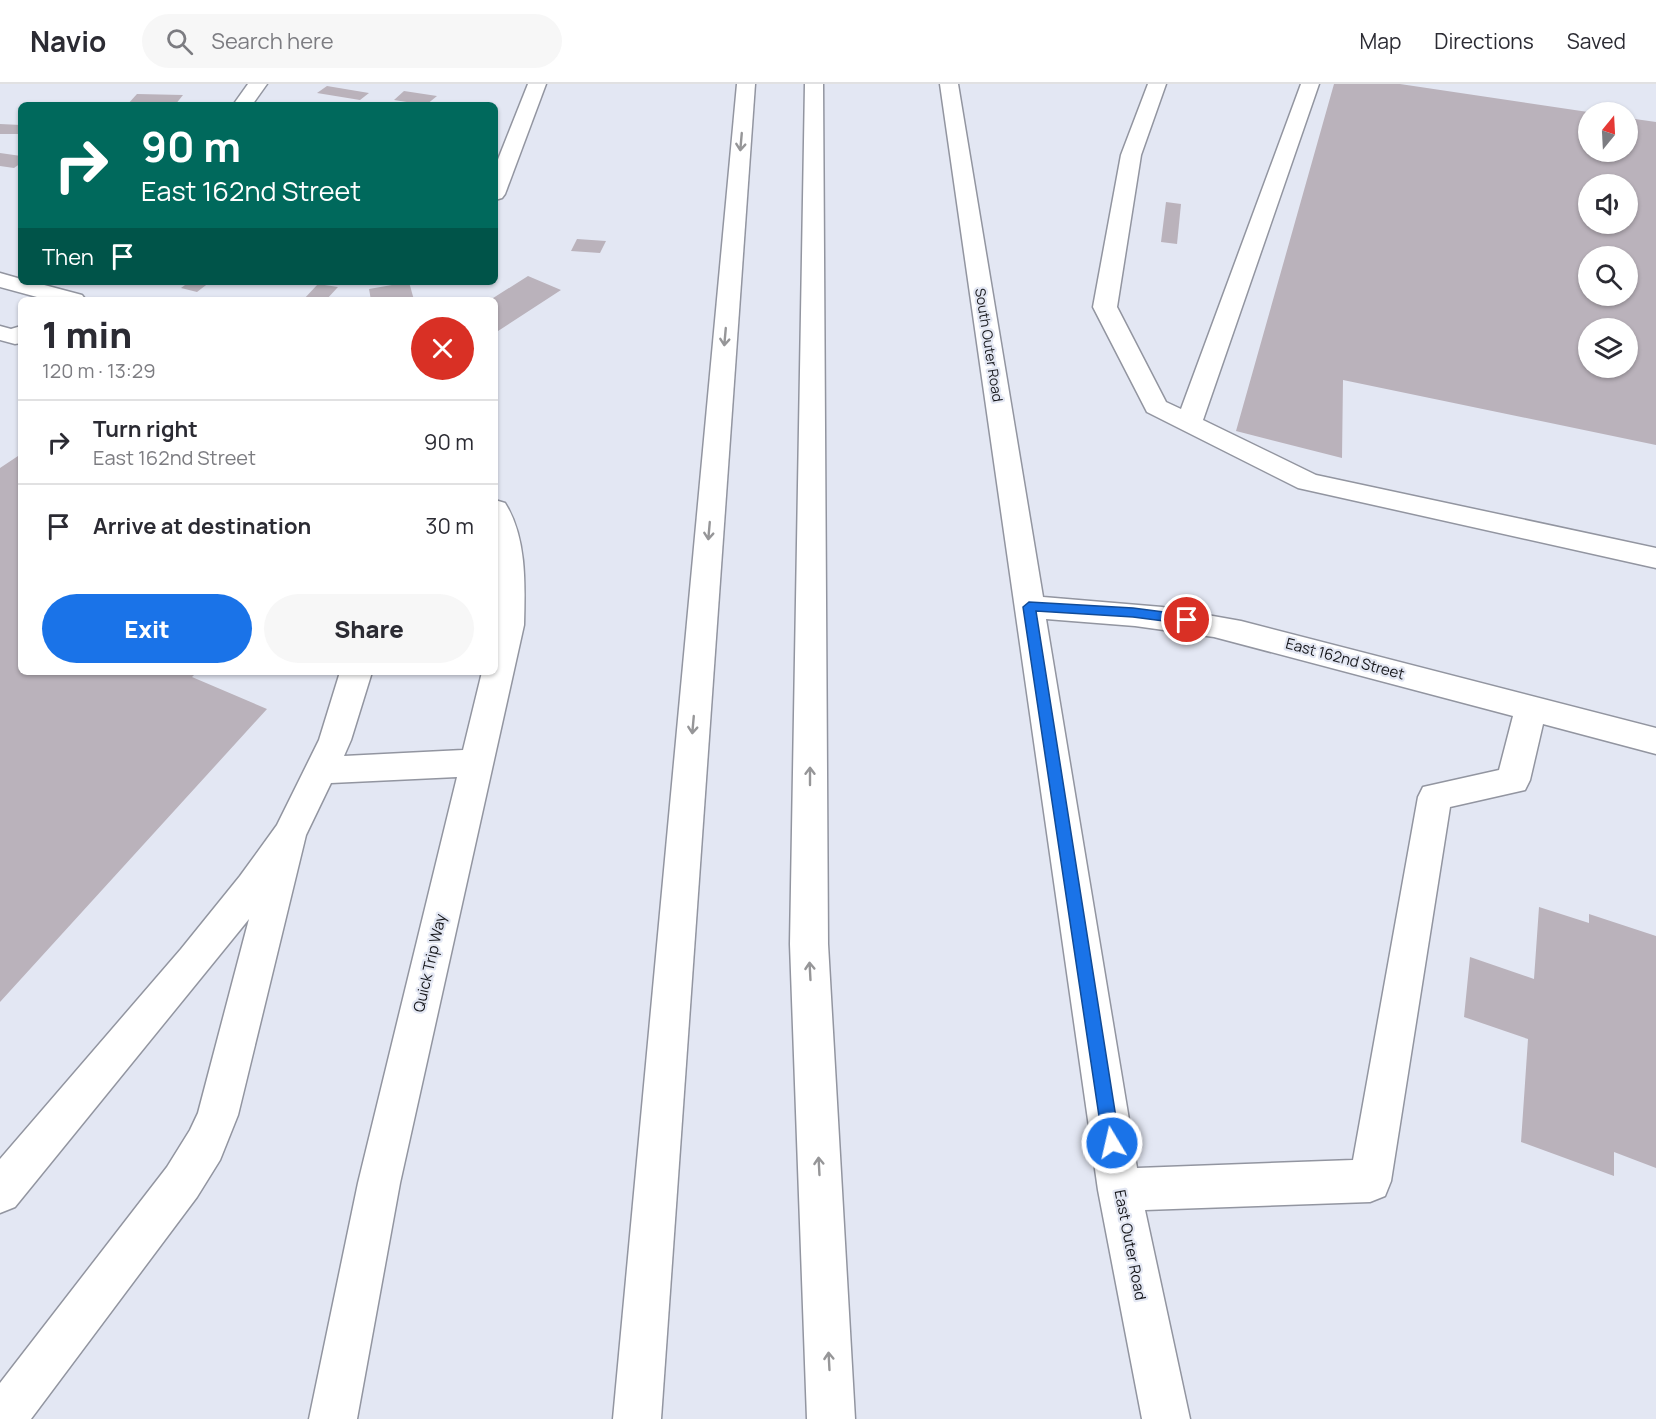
<!DOCTYPE html>
<meta charset="utf-8">
<style>
body{margin:0;font-family:Manrope,sans-serif;background:#f7f7f7;color:#2b2b33;height:100vh;display:flex;flex-direction:column;font-size:22px;white-space:nowrap}
*{box-sizing:border-box;margin:0}
p{font-size:20px;color:#7c7c81}
.icon{flex:none;width:33px;height:33px;fill:none;stroke:currentColor;stroke-width:2;stroke-linecap:round;stroke-linejoin:round}
.map{position:relative;flex:1;overflow:hidden}
.side{position:absolute;left:18px;top:213px;width:480px;height:378px;display:flex;flex-direction:column;background:#fff;border-radius:9px;box-shadow:0 2px 4px #0004}
.side>*{flex:none}
.banner{position:absolute;left:18px;top:18px;width:480px;height:183px;border-radius:9px;box-shadow:0 2px 4px #0004;background:#00695c;color:#fff;overflow:hidden}
.needle{width:39px;rotate:18deg}
.buttons{position:absolute;left:1578px;top:18px;display:grid;gap:12px}
.buttons a{display:grid;place-items:center;width:60px;height:60px;border-radius:50%;background:#fff;box-shadow:0 2px 4px #0004;font-size:30px}
.pin{position:absolute;display:grid;place-items:center;width:51px;height:51px;color:#fff;margin:-26px;border:3px solid #fff;border-radius:50%;box-shadow:0 2px 6px #0007}
.me{position:absolute;width:66px;margin:-33px;rotate:351deg;stroke-linejoin:round;filter:drop-shadow(0 0 4px #0008)}
.turn{display:flex;align-items:center;gap:21px;height:126px;padding:0 24px;font-size:27px}
.turn .icon{width:78px;height:78px;stroke-width:2.5}
.turn b{display:block;font-size:42px;line-height:51px}
.then{display:flex;align-items:center;height:57px;padding:0 24px;background:#0003;gap:12px;font-size:22px}
.round{display:grid;place-items:center;flex:none;width:63px;height:63px;border-radius:32px;background:#f7f7f7}
.headline{display:flex;align-items:center;justify-content:space-between;height:102px;padding:0 24px}
h1{font-size:36px;font-weight:800;line-height:45px}
.action{display:flex;gap:12px;margin-top:auto;padding:12px 24px}
.action a{flex:1;height:69px;border-radius:36px;background:#1a73e8;color:#fff;font-size:24px;font-weight:800;line-height:69px;text-align:center}
.action a+a{background:#f7f7f7;color:#2b2b33}
ul{padding:0;list-style:none}
li{display:flex;align-items:center;gap:18px;height:84px;padding:0 24px;border-top:2px solid #e1e1e2}
li div{flex:1}
li b{display:block;font-size:22px}
li em{font-style:normal}
header{display:flex;align-items:center;gap:36px;box-sizing:border-box;height:84px;padding:0 30px;background:#fff;border-bottom:2px solid #e1e1e2}
header strong{font-size:28px}
nav{display:flex;gap:33px;margin-inline-start:auto;font-size:21px}
.search{width:420px;height:54px;background:#f7f7f7;display:flex;align-items:center;gap:15px;box-sizing:border-box;padding:0 21px;border-radius:33px;color:#7c7c81;font-size:22px}
.map>svg:first-child{display:block}
.building{fill:#bab2bb;fill-rule:evenodd}
.lines{fill:none;stroke-linecap:round;stroke-linejoin:round}
.minor-casing{stroke:#9295a0;stroke-width:3}
.highway-casing{stroke:#9295a0;stroke-width:3}
.minor{fill:#fff;fill-rule:evenodd}
.highway{fill:#fff;fill-rule:evenodd}
.oneway{stroke:#969698}
.route{fill:#1a73e8;stroke:#114b97;stroke-width:1.5}
.labels{text-anchor:middle;stroke-width:4.5;stroke-linejoin:round;paint-order:stroke}
.far-street-label{font-size:14px;fill:#15161a;stroke:#e3e7f3}
.street-label{font-size:15px;fill:#15161a;stroke:#e3e7f3}
</style>
<header>
<strong>Navio</strong>
<div class="search"><svg class="icon" aria-label="search" viewBox="0 0 24 24"><circle cx="10" cy="10" r="6"/><path d="M15 15l6 6"/></svg>Search here</div>
<nav><a>Map</a><a>Directions</a><a>Saved</a></nav>
</header>
<div class="map">
<svg width="1656" height="1335" viewBox="0 0 1656 1335">
<rect width="100%" height="100%" fill="#e3e7f3"/>
<g class="building">
<path d="M 1334,0 L 1400,0 L 1588,28 L 1588,68 L 1628,68 L 1628,34 L 1656,38 L 1656,361 L 1343,296 L 1342,374 L 1236,347 ZM 1588,100 L 1628,100 L 1628,140 L 1588,140 ZM 1588,172 L 1628,172 L 1628,212 L 1588,212 ZM 1588,244 L 1628,244 L 1628,284 L 1588,284 Z"/>
<polygon points="327,2 369,9 360,16 317,9"/>
<polygon points="404,7 437,12 426,21 394,16"/>
<polygon points="137,10 183,11 175,21 127,21"/>
<polygon points="0,40 21,41 21,50 0,50"/>
<polygon points="0,69 21,72 21,79 14,84 0,82"/>
<polygon points="1166,118 1181,120 1177,160 1161,158"/>
<polygon points="577,155 606,157 600,169 571,167"/>
<polygon points="528,192 561,206 495,249 495,216 490,216"/>
<polygon points="189,198 210,198 197,208 181,204"/>
<polygon points="409,198 414,216 371,216 369,205"/>
<polygon points="318,200 338,203 326,216 303,216"/>
<polygon points="21,370 21,588 197,588 192,593 267,625 0,918 0,384"/>
<polygon points="1539,823 1589,839 1589,830 1656,852 1656,1084 1614,1068 1614,1092 1521,1058 1528,955 1464,933 1470,873 1534,895"/>
</g>
<g class="lines">
<defs>
<g id="minor">
<polygon points="248,0 267,0 252,21 233,21"/>
<polygon points="528,0 546,0 505,110 502,114 495,116 495,83"/>
<path d="M 940,0 L 958,0 L 1043,513 L 1162,523 L 1241,537 L 1656,644 L 1656,670 L 1543,640 L 1530,696 L 1525,706 L 1450,723 L 1391,1097 L 1385,1112 L 1370,1118 L 1145,1126 L 1190,1335 L 1142,1335 L 1098,1106 ZM 1046,535 L 1135,542 L 1214,553 L 1513,632 L 1499,686 L 1423,703 L 1418,713 L 1353,1076 L 1137,1084 Z"/>
<polygon points="1148,0 1166,0 1141,71 1117,223 1166,318 1181,325 1301,0 1319,0 1203,336 1316,391 1656,464 1656,484 1298,404 1147,328 1093,223 1121,71"/>
<polygon points="0,189 21,195 21,198 33,198 82,211 86,216 48,216 0,203"/>
<polygon points="0,242 11,245 21,242 21,259 15,260 0,256"/>
<path d="M 495,416 L 505,419 C 527,454 525,501 524,541 L 400,1099 L 357,1335 L 309,1335 L 358,1099 L 457,693 L 331,699 L 306,751 L 238,1031 L 220,1076 L 197,1113 L 31,1335 L 0,1335 L 0,1299 L 167,1083 L 190,1046 L 198,1029 L 249,835 L 15,1123 L 0,1129 L 0,1075 L 181,865 L 240,792 L 277,741 L 319,656 L 340,588 L 372,588 L 351,656 L 344,672 L 463,666 L 482,588 L 495,588 Z"/>
</g>
<g id="highway">
<polygon points="737,0 755,0 661,1335 613,1335"/>
<polygon points="805,0 823,0 828,860 855,1335 807,1335 790,860"/>
</g>
</defs>
<use href="#minor" class="minor-casing"/>
<use href="#highway" class="highway-casing"/>
<use href="#minor" class="minor"/>
<use href="#highway" class="highway"/>
</g>
<defs><path id="oneway-shaft" d="M-6 0H5M1.5-3L5.5 0L1.5 3" fill="none" stroke-width="1.6" stroke-linecap="round" stroke-linejoin="round" transform="scale(1.5)"/></defs>
<g class="oneway">
<use href="#oneway-shaft" transform="translate(741 58) rotate(95)"/>
<use href="#oneway-shaft" transform="translate(725 253) rotate(95)"/>
<use href="#oneway-shaft" transform="translate(709 447) rotate(95)"/>
<use href="#oneway-shaft" transform="translate(693 641) rotate(95)"/>
<use href="#oneway-shaft" transform="translate(810 692) rotate(-90)"/>
<use href="#oneway-shaft" transform="translate(810 887) rotate(-93)"/>
<use href="#oneway-shaft" transform="translate(819 1082) rotate(-93)"/>
<use href="#oneway-shaft" transform="translate(829 1277) rotate(-93)"/>
</g>
<polygon class="route" points="1029,518 1133,524 1187,531 1193,536 1187,540 1133,533 1036,527 1120,1059 1118,1065 1112,1068 1106,1065 1103,1059 1023,523"/>
<g class="labels">
<g class="far-street-label">
<text transform="translate(989 261) rotate(81)" y="5">South Outer Road</text>
</g>
<g class="street-label">
<text transform="translate(1345 575) rotate(15)" y="5">East 162nd Street</text>
<text transform="translate(430 879) rotate(-77)" y="5">Quick Trip Way</text>
<text transform="translate(1130 1161) rotate(79)" y="5">East Outer Road</text>
</g>
</g>
</svg>
<div class="buttons">
<a><svg class="needle" viewBox="-14 -14 28 28"><path d="M0-13l5 13h-10z" fill="#e53935"/><path d="M0 13l5-13h-10z" fill="#7c7c81"/></svg></a>
<a><svg class="icon" aria-label="sound" viewBox="0 0 24 24"><path d="M4 9h4l5-4v14l-5-4H4zM17 9q2 3 0 6"/></svg></a>
<a><svg class="icon" aria-label="search" viewBox="0 0 24 24"><circle cx="10" cy="10" r="6"/><path d="M15 15l6 6"/></svg></a>
<a><svg class="icon" aria-label="layers" viewBox="0 0 24 24"><path d="M12 4l9 5-9 5-9-5zM3 14l9 5 9-5"/></svg></a>
</div>
<div class="pin" style="left:1187px;top:536px;background:#d93025"><svg class="icon" aria-label="arrive" viewBox="0 0 24 24"><path d="M6 21V4h12l-3 4 3 4H6"/></svg></div>
<svg class="me" style="left:1112px;top:1059px" viewBox="-20 -20 40 40"><circle r="17" fill="#1a73e8" stroke="#fff" stroke-width="3"/><path d="M0-11L8 9 0 5-8 9z" fill="#fff"/></svg>
<div class="banner">
<div class="turn"><svg class="icon" aria-label="right" viewBox="0 0 24 24"><path d="M7 20v-9h11M14 6l5 5-5 5"/></svg><div><b>90 m</b>East 162nd Street</div></div>
<div class="then">Then<svg class="icon" aria-label="arrive" viewBox="0 0 24 24"><path d="M6 21V4h12l-3 4 3 4H6"/></svg></div>
</div>
<section class="side">
<div class="headline"><div><h1>1 min</h1><p>120 m · 13:29</p></div><a class="round" style="background:#d93025;color:#fff"><svg class="icon" aria-label="close" viewBox="0 0 24 24"><path d="M6 6l12 12M18 6L6 18"/></svg></a></div>
<ul>
<li><svg class="icon" aria-label="right" viewBox="0 0 24 24"><path d="M7 20v-9h11M14 6l5 5-5 5"/></svg><div><b>Turn right</b><p>East 162nd Street</p></div><em>90 m</em></li>
<li><svg class="icon" aria-label="arrive" viewBox="0 0 24 24"><path d="M6 21V4h12l-3 4 3 4H6"/></svg><div><b>Arrive at destination</b></div><em>30 m</em></li>
</ul>
<div class="action"><a>Exit</a><a>Share</a></div>
</section>
</div>
